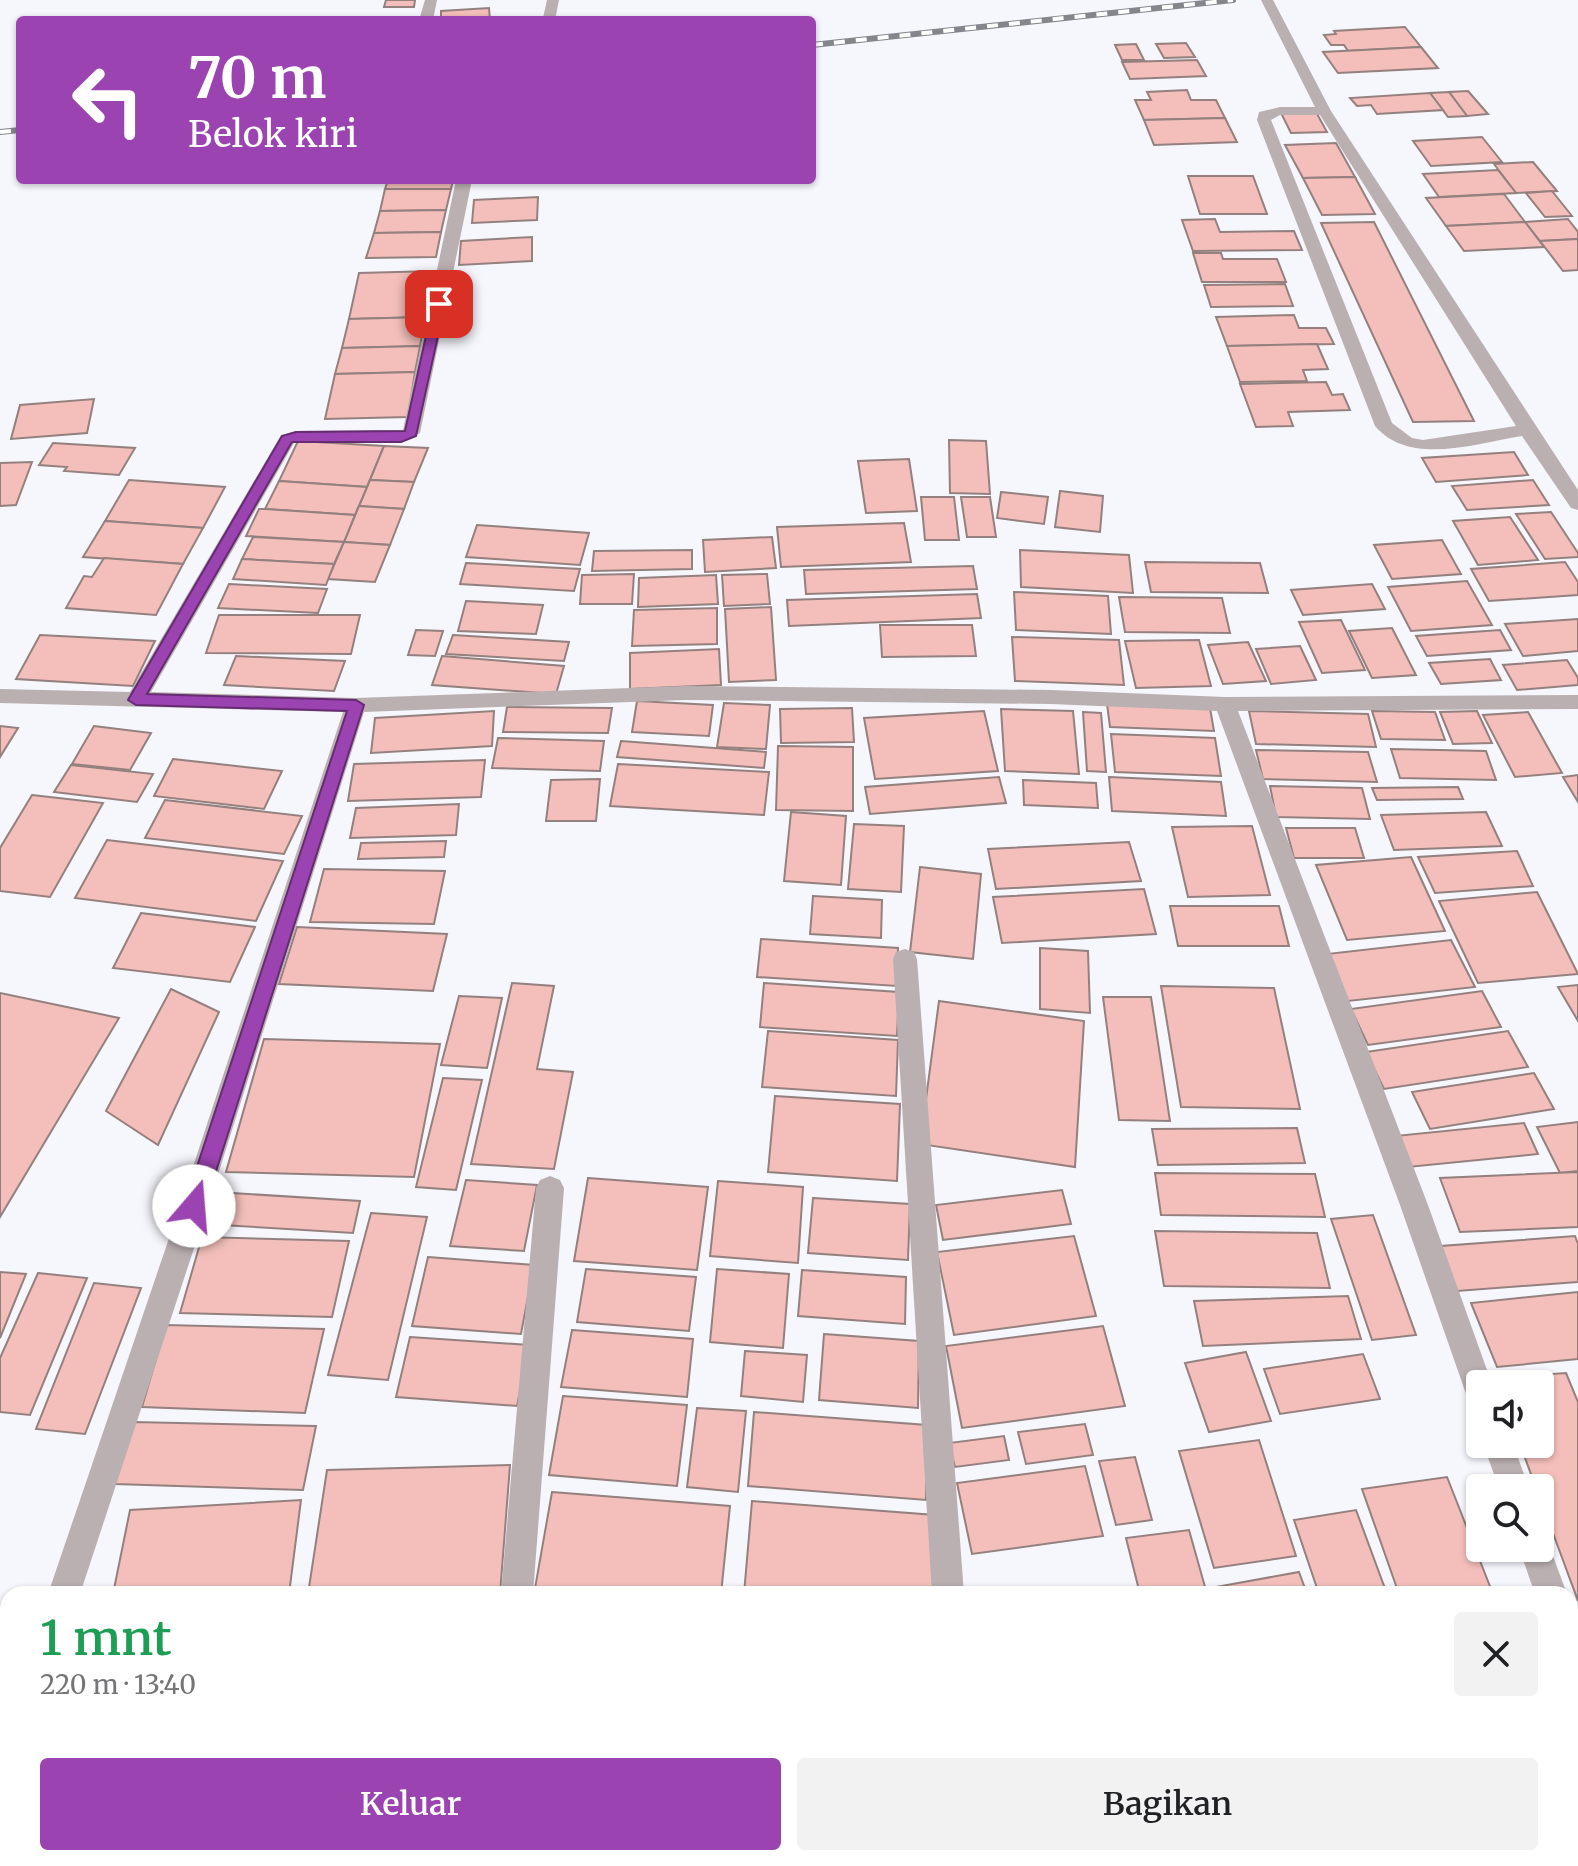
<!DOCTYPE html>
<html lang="id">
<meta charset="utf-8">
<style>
body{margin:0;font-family:Merriweather,serif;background:#f2f2f2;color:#202124;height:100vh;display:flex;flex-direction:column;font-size:30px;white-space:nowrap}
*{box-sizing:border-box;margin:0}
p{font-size:26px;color:#757577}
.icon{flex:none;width:44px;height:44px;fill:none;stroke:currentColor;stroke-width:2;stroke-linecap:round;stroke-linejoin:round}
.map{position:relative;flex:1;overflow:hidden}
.drawer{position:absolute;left:0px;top:1586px;width:1578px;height:280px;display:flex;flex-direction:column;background:#fff;border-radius:24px 24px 0 0;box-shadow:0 2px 6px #0004}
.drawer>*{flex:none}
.hud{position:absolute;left:16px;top:16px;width:800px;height:168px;border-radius:8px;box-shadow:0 2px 6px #0004;background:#9b43b0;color:#fff;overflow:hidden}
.fabs{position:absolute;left:1466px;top:1370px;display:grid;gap:16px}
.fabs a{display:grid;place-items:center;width:88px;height:88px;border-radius:8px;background:#fff;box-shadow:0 2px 6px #0004;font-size:40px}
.pin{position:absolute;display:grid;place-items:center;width:68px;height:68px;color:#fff;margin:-34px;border-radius:16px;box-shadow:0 4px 12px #0006}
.me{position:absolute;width:88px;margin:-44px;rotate:18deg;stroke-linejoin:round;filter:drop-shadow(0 0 6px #0008)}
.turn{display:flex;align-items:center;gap:28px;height:168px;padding:0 40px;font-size:36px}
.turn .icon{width:104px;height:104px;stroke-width:2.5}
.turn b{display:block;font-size:56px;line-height:68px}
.round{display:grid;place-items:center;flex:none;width:84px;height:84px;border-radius:8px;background:#f2f2f2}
.overview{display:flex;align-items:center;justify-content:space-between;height:136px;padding:0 40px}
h1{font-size:48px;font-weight:600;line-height:60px;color:#1e9e55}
.cta{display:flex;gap:16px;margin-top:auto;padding:16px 40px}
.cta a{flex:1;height:92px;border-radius:8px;background:#9b43b0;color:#fff;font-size:32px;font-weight:600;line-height:92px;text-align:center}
.cta a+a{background:#f2f2f2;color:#202124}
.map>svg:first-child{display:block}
.building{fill:#f4bfba;stroke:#94807e;stroke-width:2}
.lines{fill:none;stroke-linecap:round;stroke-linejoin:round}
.minor{fill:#bab0b1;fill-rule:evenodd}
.highway{fill:#736063;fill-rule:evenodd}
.rail-casing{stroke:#85858c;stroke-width:6}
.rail{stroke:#fff;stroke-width:4;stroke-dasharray:11;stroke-linecap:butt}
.route{fill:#9b43b0;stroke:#652c72;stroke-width:2}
</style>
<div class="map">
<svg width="1578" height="1866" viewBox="0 0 1578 1866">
<rect width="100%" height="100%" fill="#f6f6fd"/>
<g class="building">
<polygon points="386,0 415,0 414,7 384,7"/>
<polygon points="489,8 490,20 441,20 441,11"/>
<polygon points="1405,27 1421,47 1348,51 1344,45 1331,45 1324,35 1336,34 1334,31"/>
<polygon points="1186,43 1195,57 1164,58 1156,44"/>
<polygon points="1136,44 1144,60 1122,60 1115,45"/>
<polygon points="1421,47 1438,68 1338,73 1323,52"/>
<polygon points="1197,60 1206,76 1130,79 1122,62"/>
<polygon points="1187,90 1191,100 1216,100 1225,118 1144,120 1135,100 1151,100 1147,92"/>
<polygon points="1468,91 1488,114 1467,116 1449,92"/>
<polygon points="1449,92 1467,116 1448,117 1430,93"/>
<polygon points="1430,93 1443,110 1377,114 1371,105 1357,106 1350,98"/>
<polygon points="1316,112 1327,132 1291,133 1281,113"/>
<polygon points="1225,118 1237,142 1154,145 1144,120"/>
<polygon points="1482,137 1502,162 1431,166 1413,141"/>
<polygon points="1336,143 1355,177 1303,178 1285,145"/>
<polygon points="1533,162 1557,191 1516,193 1494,164"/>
<polygon points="1498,170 1516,193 1439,197 1423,174"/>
<polygon points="1188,176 1253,176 1267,214 1200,214"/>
<polygon points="1355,177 1375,214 1322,215 1303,178"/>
<polygon points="388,180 453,180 451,189 385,189"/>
<polygon points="385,189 451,189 446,210 380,211"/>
<polygon points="1552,191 1572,216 1545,217 1526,193"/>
<polygon points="1504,194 1525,222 1446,226 1426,198"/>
<polygon points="538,197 537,220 472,223 474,200"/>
<polygon points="446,210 441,232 374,233 380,211"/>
<polygon points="1215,219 1220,232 1294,231 1302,250 1193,251 1182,220"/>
<polygon points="1568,219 1578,232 1578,239 1540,241 1525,222"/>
<polygon points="1374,222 1474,421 1413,422 1321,223"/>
<polygon points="1525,222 1544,247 1464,251 1446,226"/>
<polygon points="441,232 436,257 366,258 374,233"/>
<polygon points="532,237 532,261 459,265 461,241"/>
<polygon points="1578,239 1578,270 1563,271 1540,241"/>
<polygon points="1193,253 1221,253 1223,259 1277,259 1286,282 1202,282"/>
<polygon points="434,271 425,317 349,319 359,273"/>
<polygon points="1285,284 1293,306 1211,307 1204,285"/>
<polygon points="1294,315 1299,328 1326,328 1334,344 1227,346 1216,317"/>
<polygon points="425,317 420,346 342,348 349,319"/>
<polygon points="1317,344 1328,369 1303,370 1307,381 1240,382 1227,346"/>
<polygon points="420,346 415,372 335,374 342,348"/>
<polygon points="415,372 408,417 325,419 335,374"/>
<polygon points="1326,382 1332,395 1343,394 1350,410 1288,412 1293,426 1256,427 1240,384"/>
<polygon points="94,399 87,433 11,439 20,405"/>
<polygon points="949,440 986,441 990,494 950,493"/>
<polygon points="298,441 384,446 367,487 279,481"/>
<polygon points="53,443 135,448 119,475 64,471 67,467 39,465"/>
<polygon points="384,446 428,448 414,482 370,480"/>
<polygon points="1514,452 1528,475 1436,482 1422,458"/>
<polygon points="909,459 917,511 866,513 858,461"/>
<polygon points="32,462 16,505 0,506 0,463"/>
<polygon points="129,480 225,487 203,528 105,521"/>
<polygon points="370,480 414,482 404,509 359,506"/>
<polygon points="1533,480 1549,505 1467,510 1452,486"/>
<polygon points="279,481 367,487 355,515 265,509"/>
<polygon points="1060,491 1103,496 1100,532 1055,527"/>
<polygon points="1001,492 1048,497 1044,524 997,518"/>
<polygon points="921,497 954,497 959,540 925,540"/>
<polygon points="961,497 990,497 996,537 967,537"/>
<polygon points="359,506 404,509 390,545 344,542"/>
<polygon points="259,509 265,509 355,515 344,542 246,536"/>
<polygon points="1551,512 1578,553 1578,557 1545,559 1516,514"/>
<polygon points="1510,517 1538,560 1478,565 1453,521"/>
<polygon points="105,521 203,528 183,564 83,557"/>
<polygon points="904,523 911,562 781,567 777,527"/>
<polygon points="477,525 589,533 580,565 466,557"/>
<polygon points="253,537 344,542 334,564 242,559"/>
<polygon points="772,537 776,568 705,572 703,540"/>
<polygon points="1442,540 1461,574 1392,579 1374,545"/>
<polygon points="344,542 390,545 375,582 328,579"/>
<polygon points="692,550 692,569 592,571 594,551"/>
<polygon points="1020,550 1129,555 1133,593 1021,587"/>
<polygon points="104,558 183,564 156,615 66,608 84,576 92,577"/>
<polygon points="242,559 334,564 326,585 233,579"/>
<polygon points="1145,562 1260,563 1268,593 1151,592"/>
<polygon points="1565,562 1578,582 1578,595 1489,601 1471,569"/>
<polygon points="466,563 580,569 574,591 460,584"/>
<polygon points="973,566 977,589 806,594 804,570"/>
<polygon points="634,574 632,604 580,604 582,575"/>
<polygon points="767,574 770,604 724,606 722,575"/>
<polygon points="716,575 718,604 638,607 639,578"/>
<polygon points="1467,581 1492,625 1411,631 1388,587"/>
<polygon points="229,584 327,589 318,613 218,608"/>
<polygon points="1372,584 1385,609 1303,615 1291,590"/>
<polygon points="1014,592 1108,596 1111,634 1016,630"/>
<polygon points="977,594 981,618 789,626 787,600"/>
<polygon points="1119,597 1222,598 1230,633 1125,632"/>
<polygon points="466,601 543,605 536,634 458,631"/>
<polygon points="771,607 776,680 729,682 725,609"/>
<polygon points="717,608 717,644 632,646 634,610"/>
<polygon points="219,615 360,615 351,654 206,653"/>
<polygon points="1578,619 1578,651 1523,656 1505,624"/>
<polygon points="1341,620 1365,670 1322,673 1299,622"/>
<polygon points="880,625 972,625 976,656 882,657"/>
<polygon points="1392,628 1416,675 1372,678 1349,631"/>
<polygon points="416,630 443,631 435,656 408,655"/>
<polygon points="1500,630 1511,650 1427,656 1416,636"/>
<polygon points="40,635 155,641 133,686 16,679"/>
<polygon points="453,635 569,642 564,661 446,654"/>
<polygon points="1012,637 1119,640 1124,685 1015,681"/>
<polygon points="1199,640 1211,686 1136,688 1125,641"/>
<polygon points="1248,642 1266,681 1223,684 1208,645"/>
<polygon points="1300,646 1316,680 1271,684 1256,649"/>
<polygon points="719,649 721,685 630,689 630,653"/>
<polygon points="236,656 345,661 334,691 224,685"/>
<polygon points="442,656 564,666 556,694 432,685"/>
<polygon points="1490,659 1501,680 1441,684 1429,663"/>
<polygon points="1567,660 1578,678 1578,685 1517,690 1503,665"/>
<polygon points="637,701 713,705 709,736 632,732"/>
<polygon points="724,703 770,705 766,749 717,747"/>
<polygon points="1107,704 1210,708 1214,731 1110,727"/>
<polygon points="507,707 612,708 608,733 503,732"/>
<polygon points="852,708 854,742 781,743 780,709"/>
<polygon points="1001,709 1073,711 1079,774 1005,771"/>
<polygon points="494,711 492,746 371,753 375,718"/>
<polygon points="984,711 998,771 875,779 864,718"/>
<polygon points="1249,711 1368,714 1376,747 1256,744"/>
<polygon points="1372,711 1435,712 1445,740 1381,739"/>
<polygon points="1477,711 1492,743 1453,744 1440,712"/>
<polygon points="1083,712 1101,713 1106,772 1087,771"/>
<polygon points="1528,712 1562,773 1515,777 1483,715"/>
<polygon points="0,726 18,728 0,757"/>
<polygon points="94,726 151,733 130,770 72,764"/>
<polygon points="1111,734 1215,738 1221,776 1115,772"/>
<polygon points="498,738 604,741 600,771 492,768"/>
<polygon points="621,741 766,752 764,768 617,757"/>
<polygon points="778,746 853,747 853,811 776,810"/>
<polygon points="1391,749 1486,751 1496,780 1400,778"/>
<polygon points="1256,750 1368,752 1377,782 1263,779"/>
<polygon points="173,759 282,771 264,809 154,796"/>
<polygon points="485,760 481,797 348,801 354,764"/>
<polygon points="618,764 769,772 764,815 610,806"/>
<polygon points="71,765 153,774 137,802 54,792"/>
<polygon points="1578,775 1578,802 1563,777"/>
<polygon points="999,777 1006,803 870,814 865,787"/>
<polygon points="1109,777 1221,782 1226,816 1112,811"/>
<polygon points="600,779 596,821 546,821 551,780"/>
<polygon points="1023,780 1096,783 1098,808 1024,805"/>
<polygon points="1270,786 1362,788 1370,819 1276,817"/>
<polygon points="1458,787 1463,799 1377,800 1372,788"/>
<polygon points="32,795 103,803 50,897 0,891 0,848"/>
<polygon points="165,800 302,816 284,854 145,838"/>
<polygon points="459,804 456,835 350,838 356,808"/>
<polygon points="791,812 846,816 841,885 784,881"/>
<polygon points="1486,812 1502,846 1394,850 1381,815"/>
<polygon points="854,824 904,826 901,892 848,889"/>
<polygon points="1252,826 1270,895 1188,897 1172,827"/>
<polygon points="1286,828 1355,828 1364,858 1294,858"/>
<polygon points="107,840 283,861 256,921 75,898"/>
<polygon points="446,841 444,857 358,859 361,843"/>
<polygon points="1129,842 1141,881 996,889 988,849"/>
<polygon points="1517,851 1533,886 1435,893 1418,857"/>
<polygon points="1411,857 1445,931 1347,940 1316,865"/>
<polygon points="920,867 981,874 973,959 910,952"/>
<polygon points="324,869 445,871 434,924 310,922"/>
<polygon points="1144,889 1156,934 1002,943 993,897"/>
<polygon points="1537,892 1578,974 1478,983 1439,901"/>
<polygon points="813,896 882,900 881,938 810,934"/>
<polygon points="1170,906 1279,906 1289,946 1178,946"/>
<polygon points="141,913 255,927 230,982 113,968"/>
<polygon points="297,927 447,934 433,991 279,984"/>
<polygon points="761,939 898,948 897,986 757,977"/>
<polygon points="1451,940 1475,987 1348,1001 1327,954"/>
<polygon points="1040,948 1088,951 1090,1013 1040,1009"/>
<polygon points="512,983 554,986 537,1069 573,1072 554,1169 471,1164"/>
<polygon points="764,983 899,992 897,1036 760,1027"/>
<polygon points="1578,985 1578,1021 1558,987"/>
<polygon points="1161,986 1274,988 1300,1109 1181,1107"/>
<polygon points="171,989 219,1012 158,1145 106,1111"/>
<polygon points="1482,991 1501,1027 1368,1045 1351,1009"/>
<polygon points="0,993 119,1018 0,1217"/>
<polygon points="459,996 502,998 487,1068 441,1065"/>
<polygon points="1103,997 1151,997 1170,1121 1119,1120"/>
<polygon points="939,1001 1084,1021 1075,1167 920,1144"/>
<polygon points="768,1031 898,1040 896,1096 762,1087"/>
<polygon points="1508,1031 1528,1067 1384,1089 1366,1052"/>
<polygon points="264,1039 440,1044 414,1177 226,1172"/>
<polygon points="1534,1073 1554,1109 1430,1129 1412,1092"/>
<polygon points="443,1078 482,1080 456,1190 416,1187"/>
<polygon points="775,1096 900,1104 897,1181 768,1172"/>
<polygon points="1578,1122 1578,1171 1560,1173 1537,1127"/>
<polygon points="1524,1123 1538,1154 1408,1167 1395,1136"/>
<polygon points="1297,1128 1305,1163 1158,1165 1152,1129"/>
<polygon points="1578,1172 1578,1227 1460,1232 1440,1178"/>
<polygon points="1155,1173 1315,1174 1325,1217 1161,1215"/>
<polygon points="588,1178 708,1187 697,1270 574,1261"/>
<polygon points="466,1180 537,1185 524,1251 450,1246"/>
<polygon points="718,1181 803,1187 798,1263 710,1256"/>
<polygon points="1062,1190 1071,1224 943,1240 936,1205"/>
<polygon points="216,1192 360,1201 353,1233 205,1224"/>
<polygon points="813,1198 910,1204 908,1260 808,1253"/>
<polygon points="371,1213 427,1217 388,1380 328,1375"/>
<polygon points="1373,1215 1416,1335 1372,1340 1331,1219"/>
<polygon points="1155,1231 1317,1233 1330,1288 1164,1286"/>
<polygon points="1074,1236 1096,1316 954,1335 937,1252"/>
<polygon points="1575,1236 1578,1244 1578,1282 1457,1291 1441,1246"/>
<polygon points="202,1237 349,1241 332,1317 180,1313"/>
<polygon points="428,1257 534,1265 521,1334 412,1326"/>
<polygon points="586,1269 696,1277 689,1331 577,1322"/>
<polygon points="717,1269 789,1274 783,1348 710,1342"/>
<polygon points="802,1270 906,1277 905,1324 798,1316"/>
<polygon points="0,1272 26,1274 0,1338"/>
<polygon points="38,1273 87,1278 30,1415 0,1412 0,1358"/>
<polygon points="94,1283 141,1288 85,1434 36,1429"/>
<polygon points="1578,1292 1578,1359 1497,1367 1471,1303"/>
<polygon points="1348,1296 1361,1339 1203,1346 1194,1301"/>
<polygon points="166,1325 324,1329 305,1413 142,1407"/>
<polygon points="1103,1326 1125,1406 962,1428 946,1346"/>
<polygon points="572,1330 693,1339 687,1397 561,1387"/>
<polygon points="824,1334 919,1341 918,1408 819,1400"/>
<polygon points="410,1337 529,1345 517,1406 396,1397"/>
<polygon points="745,1351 807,1355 803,1402 741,1396"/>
<polygon points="1246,1352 1271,1421 1209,1432 1185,1363"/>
<polygon points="1363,1354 1380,1399 1280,1414 1264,1369"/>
<polygon points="1566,1373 1578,1402 1578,1601 1540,1498 1540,1488 1536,1488 1520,1444 1540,1444 1540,1384 1498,1384 1496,1378"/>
<polygon points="563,1396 687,1405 677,1486 549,1475"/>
<polygon points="697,1408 746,1411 738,1492 687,1487"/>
<polygon points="754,1412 927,1425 926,1500 748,1486"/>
<polygon points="134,1422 316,1426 303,1490 115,1484"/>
<polygon points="1085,1424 1093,1455 1026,1464 1018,1432"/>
<polygon points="1004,1436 1009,1460 955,1467 949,1443"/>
<polygon points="1259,1440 1296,1556 1214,1568 1179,1451"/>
<polygon points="1135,1457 1152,1520 1116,1525 1099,1461"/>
<polygon points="510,1465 500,1594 308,1594 327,1470"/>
<polygon points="1085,1466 1103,1536 972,1554 957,1483"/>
<polygon points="1447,1477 1493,1594 1399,1594 1362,1489"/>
<polygon points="552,1492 730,1506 721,1594 534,1594"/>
<polygon points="301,1500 289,1594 113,1594 130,1510"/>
<polygon points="752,1501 935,1515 933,1594 744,1594"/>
<polygon points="1356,1510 1387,1594 1319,1594 1294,1520"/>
<polygon points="1189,1530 1207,1594 1140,1594 1126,1538"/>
<polygon points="1299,1572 1307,1594 1218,1594 1216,1587"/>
<polygon points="8,1781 8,1858 122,1858 120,1866 0,1866 0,1813"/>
<polygon points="134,1858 182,1858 181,1866 133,1866"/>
<polygon points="197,1858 251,1858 251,1866 196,1866"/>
<polygon points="377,1858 484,1858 484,1866 268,1866 269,1863"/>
<polygon points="529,1858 715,1858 714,1866 615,1866"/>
<polygon points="740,1858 936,1858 936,1866 806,1866"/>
</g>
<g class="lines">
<g class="minor">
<polygon points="425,0 437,0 433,20 419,20"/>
<polygon points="547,0 559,0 555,20 543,18"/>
<path d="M 1261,0 L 1273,0 L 1331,111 L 1578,490 L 1578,510 L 1571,508 L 1522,436 C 1476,443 1410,467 1375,426 L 1257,120 L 1259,112 L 1280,107 L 1315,107 ZM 1280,115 L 1320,115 L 1516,426 L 1423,440 L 1412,438 L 1392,423 L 1271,120 Z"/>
<polygon points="456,180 472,180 420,433 401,442 294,443 151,692 356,698 685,686 1051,690 1225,697 1578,695 1578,709 1238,711 1428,1205 1492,1384 1480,1384 1480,1405 1470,1401 1465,1391 1400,1205 1217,711 1051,704 685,700 364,712 208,1206 80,1594 48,1594 180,1206 343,712 0,703 0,689 130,692 281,435 296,431 403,430"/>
<polygon points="905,949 914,952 917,959 964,1594 932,1594 893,959 896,952"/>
<polygon points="550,1176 560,1180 564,1188 533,1594 501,1594 536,1188 540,1180"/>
<polygon points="1483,1444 1513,1444 1529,1488 1499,1488"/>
<polygon points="1540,1534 1546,1537 1567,1594 1535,1594 1519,1548 1540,1548"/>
<polygon points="1570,1632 1578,1635 1578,1686 1570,1683"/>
<polygon points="8,1743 8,1798 0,1801 0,1746"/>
<polygon points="477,1858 513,1858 512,1866 476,1866"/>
<polygon points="948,1858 984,1858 985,1866 949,1866"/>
</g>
<polygon class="highway" points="1578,1842 1578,1866 1524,1866 1528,1858 1570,1858 1570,1844"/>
<defs>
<g id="rail">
<polyline points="812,45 1233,0"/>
<polyline points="0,132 20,130"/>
</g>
</defs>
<use href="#rail" class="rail-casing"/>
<use href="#rail" class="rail"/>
</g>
<polygon class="route" points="439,300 445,304 416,436 401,442 292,442 147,694 356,700 364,705 205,1206 202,1212 194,1215 187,1212 184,1206 347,711 136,705 128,700 282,436 296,432 405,431 433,304"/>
</svg>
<div class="fabs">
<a><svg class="icon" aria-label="sound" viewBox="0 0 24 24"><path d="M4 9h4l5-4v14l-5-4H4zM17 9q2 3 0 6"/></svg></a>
<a><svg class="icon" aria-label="search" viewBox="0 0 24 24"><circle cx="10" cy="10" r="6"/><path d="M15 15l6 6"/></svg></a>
</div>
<div class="pin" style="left:439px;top:304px;background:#d93025"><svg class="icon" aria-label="arrive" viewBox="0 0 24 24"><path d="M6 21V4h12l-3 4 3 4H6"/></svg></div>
<svg class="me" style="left:194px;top:1206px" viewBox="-20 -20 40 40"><circle r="19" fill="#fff"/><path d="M0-13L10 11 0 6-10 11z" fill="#9b43b0"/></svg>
<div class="hud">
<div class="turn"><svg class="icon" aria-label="left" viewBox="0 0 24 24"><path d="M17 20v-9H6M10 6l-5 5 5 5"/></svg><div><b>70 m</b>Belok kiri</div></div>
</div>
<section class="drawer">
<div class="overview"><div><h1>1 mnt</h1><p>220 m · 13:40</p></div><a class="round"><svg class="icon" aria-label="close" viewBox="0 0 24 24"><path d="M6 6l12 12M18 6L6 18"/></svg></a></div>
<div class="cta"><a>Keluar</a><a>Bagikan</a></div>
</section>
</div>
